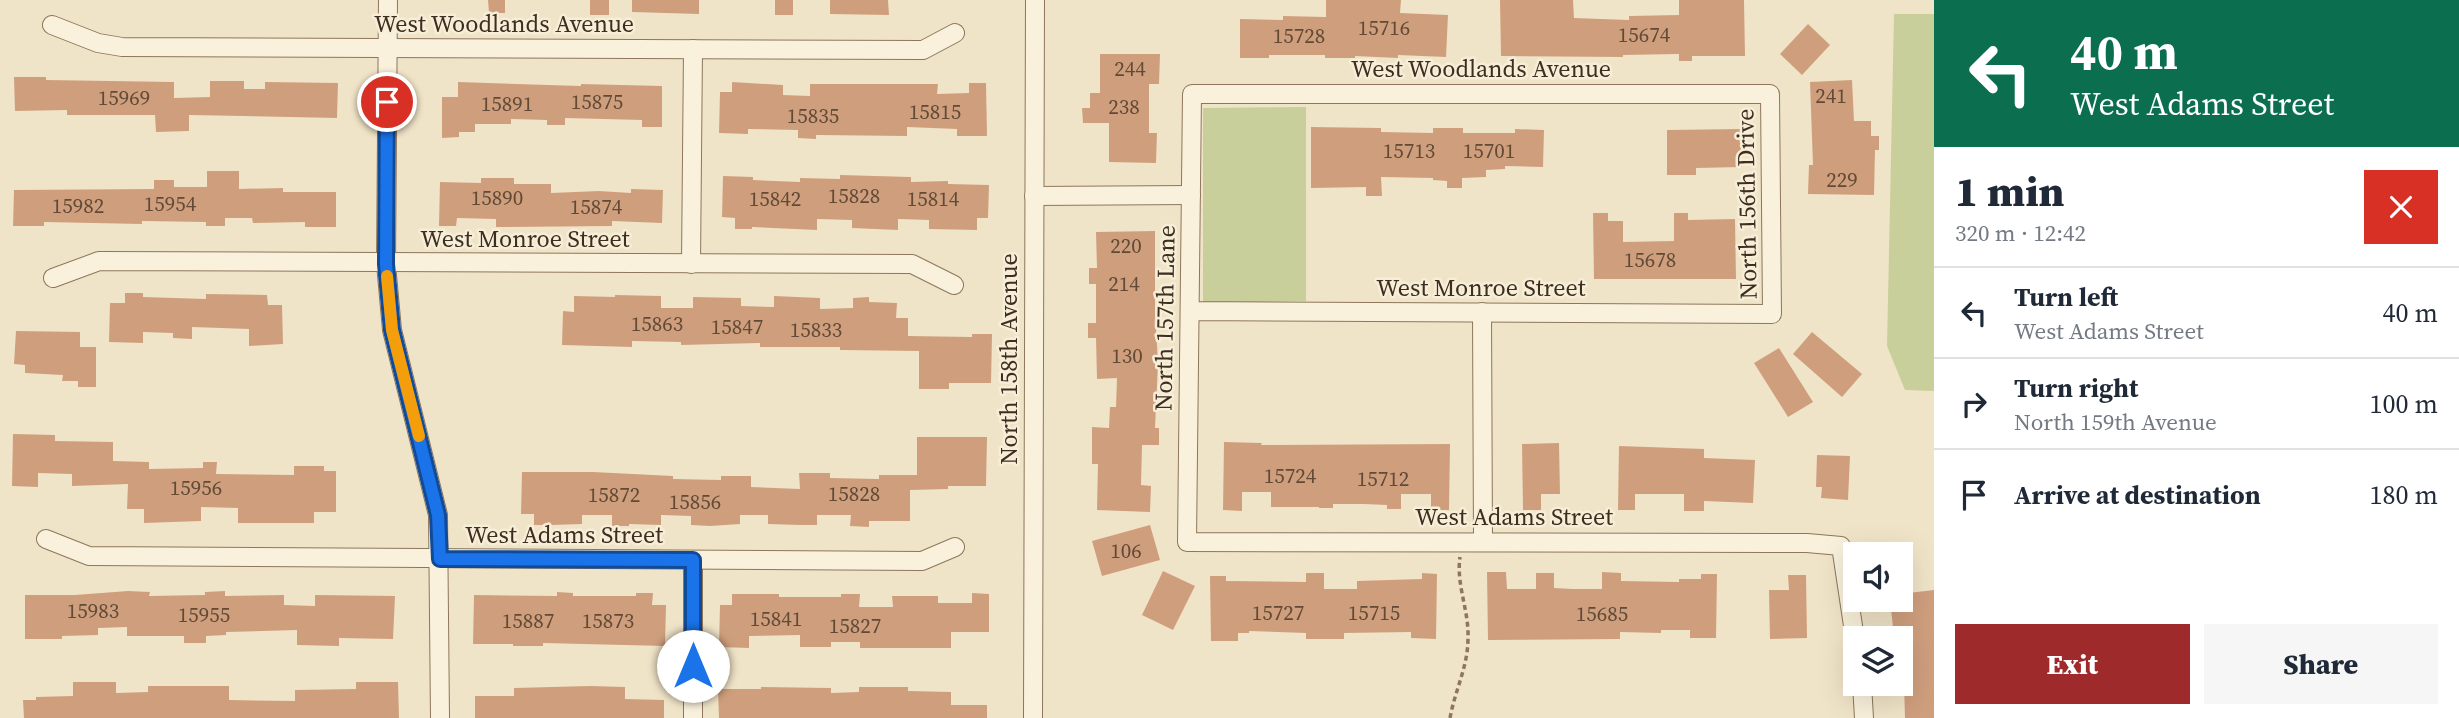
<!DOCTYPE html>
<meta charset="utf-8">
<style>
body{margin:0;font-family:"Source Serif 4",serif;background:#f6f6f7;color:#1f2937;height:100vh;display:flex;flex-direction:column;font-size:26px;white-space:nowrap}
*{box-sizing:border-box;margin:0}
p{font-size:23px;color:#747a83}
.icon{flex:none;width:38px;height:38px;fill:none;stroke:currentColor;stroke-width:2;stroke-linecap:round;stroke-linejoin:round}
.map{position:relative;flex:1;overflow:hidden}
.details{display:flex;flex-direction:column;background:#fff;width:525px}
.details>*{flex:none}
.banner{background:#0b6e4f;color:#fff;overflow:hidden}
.controls{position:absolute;left:1843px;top:542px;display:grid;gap:14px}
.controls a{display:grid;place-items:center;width:70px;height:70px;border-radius:0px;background:#fff;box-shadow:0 7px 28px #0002;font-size:35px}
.pin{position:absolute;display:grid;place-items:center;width:60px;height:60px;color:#fff;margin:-30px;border:4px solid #fff;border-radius:50%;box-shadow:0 2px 7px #0007}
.me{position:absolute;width:77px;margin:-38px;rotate:0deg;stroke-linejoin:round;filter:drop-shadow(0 0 5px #0008)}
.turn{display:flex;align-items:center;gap:24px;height:147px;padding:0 21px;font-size:32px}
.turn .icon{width:91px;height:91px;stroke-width:2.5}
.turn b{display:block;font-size:49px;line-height:60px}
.round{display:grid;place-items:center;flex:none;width:74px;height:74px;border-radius:0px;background:#f6f6f7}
.overview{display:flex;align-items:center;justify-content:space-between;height:119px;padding:0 21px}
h1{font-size:42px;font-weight:800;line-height:52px}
.cta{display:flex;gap:14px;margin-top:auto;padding:14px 21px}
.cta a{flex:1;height:80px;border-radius:0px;background:#9e2a2b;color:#fff;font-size:28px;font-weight:800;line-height:80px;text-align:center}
.cta a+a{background:#f6f6f7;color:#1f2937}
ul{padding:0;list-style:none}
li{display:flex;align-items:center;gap:21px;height:91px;padding:0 21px;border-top:2px solid #e0e1e3}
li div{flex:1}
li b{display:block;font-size:26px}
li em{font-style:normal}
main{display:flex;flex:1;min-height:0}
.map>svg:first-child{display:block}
.green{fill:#c9cf9b}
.building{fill:#cf9f7d}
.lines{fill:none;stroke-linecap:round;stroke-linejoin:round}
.minor-casing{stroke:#8d765c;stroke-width:20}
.path{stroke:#8d765c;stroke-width:3.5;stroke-dasharray:5 3.5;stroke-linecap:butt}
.minor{stroke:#faf1dc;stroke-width:18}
.route-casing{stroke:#114b97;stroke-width:18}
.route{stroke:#1a73e8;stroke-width:12}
.slow{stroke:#f59e0b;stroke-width:12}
.labels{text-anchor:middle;stroke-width:5;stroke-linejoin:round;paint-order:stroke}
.number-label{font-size:21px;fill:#624a37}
.street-label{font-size:24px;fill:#3d2e20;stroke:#f7eed8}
</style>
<main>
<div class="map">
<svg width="1934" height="718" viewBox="0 0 1934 718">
<rect width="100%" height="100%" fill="#f0e4c8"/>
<g class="green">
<polygon points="1894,14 1934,14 1934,391 1905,390 1887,346"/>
<polygon points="1306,107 1306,301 1203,303 1203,108"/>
</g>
<g class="building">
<polygon points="488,0 505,0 505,13 489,13"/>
<rect x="590" y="0" width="19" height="15"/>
<polygon points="632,0 699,0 699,14 632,12"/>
<rect x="775" y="0" width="18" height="15"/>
<polygon points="830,0 888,0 889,15 830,14"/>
<polygon points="1326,0 1401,0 1400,13 1448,15 1446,57 1398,55 1398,58 1355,56 1355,58 1325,58 1325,55 1269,55 1269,58 1240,58 1240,19 1283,20 1283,16 1326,17"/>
<polygon points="1500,0 1573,0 1574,18 1629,20 1629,16 1679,15 1679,0 1744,0 1745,56 1692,56 1692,61 1679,61 1679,54 1623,55 1623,57 1501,56"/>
<polygon points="1808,24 1830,45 1802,75 1780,54"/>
<polygon points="1100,54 1160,54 1159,84 1149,84 1149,133 1157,133 1156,163 1109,162 1109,123 1083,123 1082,108 1090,108 1090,93 1100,93"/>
<polygon points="14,77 46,77 46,80 174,82 174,98 210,97 210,81 244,81 244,89 265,89 265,82 338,83 337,118 189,115 189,131 156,132 155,115 67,115 67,110 15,111"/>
<polygon points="1852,80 1854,121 1871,121 1871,136 1879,136 1879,150 1875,150 1874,195 1808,194 1809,165 1813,165 1810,82"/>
<polygon points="458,82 581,86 581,84 662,86 662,127 642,127 642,120 565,118 565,125 547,125 547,120 511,119 511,124 475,124 475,132 459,132 459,137 442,138 442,97 458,97"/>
<polygon points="732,82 783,85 783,95 810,96 810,84 938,84 937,94 969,93 969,83 986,83 987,136 957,136 957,129 907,127 907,136 816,135 816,139 798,138 798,130 748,129 748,134 719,133 720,92 732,92"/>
<polygon points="1311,127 1381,128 1381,132 1433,133 1433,128 1463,128 1463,133 1515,133 1515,129 1544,130 1543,167 1505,166 1505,169 1486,170 1486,177 1462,178 1462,188 1447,188 1447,181 1433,180 1433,178 1381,177 1382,196 1366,196 1366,187 1311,188"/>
<polygon points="1741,129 1742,167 1696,168 1696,175 1667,175 1667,130"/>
<polygon points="207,171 239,171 239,189 283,188 283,192 336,192 336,227 305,227 305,222 253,223 252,218 225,218 225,226 206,226 206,222 142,221 142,224 44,222 44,226 13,226 14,190 154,189 154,180 174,180 174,187 207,187"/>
<polygon points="840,175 911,177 911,182 948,181 948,184 989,185 988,218 977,218 977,230 929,229 929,220 898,219 898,230 852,228 852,220 817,219 817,230 752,227 752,229 735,229 735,218 722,217 723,176 753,177 753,180 800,182 800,178 840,179"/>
<polygon points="481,178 514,178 514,184 551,184 551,193 599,191 631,193 631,189 663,190 662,223 612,221 612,226 496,227 496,219 457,218 456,226 439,226 440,182 481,183"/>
<polygon points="1593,213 1608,213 1608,221 1623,221 1623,242 1674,241 1674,213 1688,213 1688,220 1735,219 1736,279 1594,279"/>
<polygon points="1155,231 1155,308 1158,364 1155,428 1159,428 1159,445 1142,445 1141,485 1151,486 1150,512 1097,510 1098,464 1092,464 1092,427 1109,428 1110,407 1116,407 1117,378 1097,379 1096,338 1088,338 1088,323 1096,323 1096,284 1089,284 1089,268 1097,268 1096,232"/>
<polygon points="125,293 143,293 143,297 206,299 206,294 267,295 268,305 282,305 283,344 249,346 249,329 192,327 192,339 173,338 173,333 143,332 143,343 109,342 110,303 125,303"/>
<polygon points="615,295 661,296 661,308 693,308 693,297 741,298 741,306 774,307 774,296 820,298 820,309 853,308 853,298 869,297 869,302 897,303 896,318 908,318 908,336 972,337 972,334 992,334 991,383 949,383 949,389 919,389 919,351 840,350 840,347 760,347 760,343 681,345 681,342 632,341 632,347 562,345 563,311 574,312 574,296 615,297"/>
<polygon points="16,331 80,332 80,347 96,347 96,387 78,387 78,381 62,381 63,375 25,373 25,365 14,364"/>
<polygon points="1812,332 1862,374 1842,397 1793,354"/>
<polygon points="1779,348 1813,402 1788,417 1754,363"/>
<polygon points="13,434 55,435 55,441 113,442 113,461 149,462 149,469 203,468 203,462 217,462 216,474 294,475 294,466 324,466 324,471 336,471 336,512 314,512 314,523 238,523 238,508 201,507 201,521 144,523 144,509 127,509 128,484 72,486 72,474 38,473 38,487 12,486"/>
<polygon points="917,437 987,437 986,486 948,486 948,489 910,490 910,521 869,521 869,527 850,526 851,515 817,515 817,525 800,525 768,524 768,515 740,515 740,524 710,526 691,525 691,516 661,515 661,525 629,524 629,526 612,526 612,515 582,515 582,524 552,525 534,525 534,514 521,514 522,472 593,472 673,476 673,479 721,480 721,476 751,476 751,487 800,489 799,473 830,473 830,478 879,479 879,475 917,475"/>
<polygon points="1224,442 1262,443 1261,445 1450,444 1449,510 1431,510 1431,494 1401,494 1401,509 1387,509 1387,505 1364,504 1333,504 1333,508 1319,508 1319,507 1271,507 1271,492 1242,492 1242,511 1223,510"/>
<polygon points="1559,443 1560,494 1541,494 1541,510 1523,510 1522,444"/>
<polygon points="1619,446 1704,449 1704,458 1755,460 1753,503 1704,501 1704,511 1684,511 1684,494 1635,494 1635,510 1618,510"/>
<polygon points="1817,455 1850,456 1848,500 1821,498 1822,487 1816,487"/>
<polygon points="1150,525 1160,560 1102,576 1092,541"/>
<polygon points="1163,571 1195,586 1173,630 1142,615"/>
<polygon points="1487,572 1506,572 1507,589 1536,589 1536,573 1554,573 1554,588 1573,589 1602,589 1602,572 1621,573 1621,581 1679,582 1679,579 1701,579 1701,574 1717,574 1716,638 1690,638 1690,630 1661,630 1661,633 1620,632 1620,639 1488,640"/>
<polygon points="1306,573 1324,573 1324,589 1357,589 1357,581 1422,579 1422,573 1437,574 1436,639 1411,638 1411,632 1344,633 1344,639 1306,639 1306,633 1249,631 1249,633 1238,633 1238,641 1211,641 1210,576 1226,576 1226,581 1306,582"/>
<polygon points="1788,575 1806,575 1807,638 1770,639 1769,590 1789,590"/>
<polygon points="1934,590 1934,718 1905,718 1904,682 1900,683 1900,626 1893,627 1890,600 1900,600 1900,594"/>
<polygon points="128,591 150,592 149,596 205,595 205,592 225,591 225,596 284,595 284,605 315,606 315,595 395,596 393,639 339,638 339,646 297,645 297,630 226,632 226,635 206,636 206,643 184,643 184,636 127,636 127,627 98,628 98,635 62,636 62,639 25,639 25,595 75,595"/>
<polygon points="557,592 573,593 573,596 636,596 636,593 653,593 652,605 666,605 665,646 543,643 543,646 513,646 513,644 473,644 474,595 557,596"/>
<polygon points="972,593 989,594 989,632 951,632 951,648 860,648 860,642 831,642 831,647 800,647 800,635 749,636 749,648 719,647 720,605 732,605 732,594 779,594 779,597 841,597 841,594 860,594 859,607 893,607 892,596 938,596 938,603 972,603"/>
<polygon points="73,682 116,682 116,693 148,692 148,686 229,686 229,700 295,701 295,690 356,689 356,682 398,682 399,718 24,718 23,700 36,700 36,697 73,696"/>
<polygon points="590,686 625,687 625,699 664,700 664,718 475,718 475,696 514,696 514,688"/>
<polygon points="761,687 831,688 831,693 859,692 859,687 908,687 908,691 951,692 951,705 987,705 987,718 719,718 718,689 761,689"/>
</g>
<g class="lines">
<defs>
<g id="minor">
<polyline points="388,0 386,264 392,330 438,515 440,718"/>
<polyline points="52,25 98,43 122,47 923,50 955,33"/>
<polyline points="1034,196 1191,195"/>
<polyline points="691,264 693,49"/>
<polyline points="53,278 99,261 912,264 954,285"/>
<polyline points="1190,311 1772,314 1770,94 1192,94 1187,542 1807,543 1841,546 1855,639"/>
<polyline points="1482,312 1483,541"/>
<polyline points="46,539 89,556 922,561 955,547"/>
<polyline points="1862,684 1864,718"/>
<polyline points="693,718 693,560"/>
<polyline points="1033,718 1035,0"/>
</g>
</defs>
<use href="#minor" class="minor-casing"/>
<path class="path" d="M 1450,718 C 1455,690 1468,667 1468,638 C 1469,610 1456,585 1460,557"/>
<use href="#minor" class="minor"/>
</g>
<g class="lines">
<defs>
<polyline id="route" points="387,102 386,264 392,330 438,515 440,559 693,560 693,666"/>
</defs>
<use href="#route" class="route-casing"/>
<use href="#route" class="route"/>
<polyline class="slow" points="387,276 392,330 419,436"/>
</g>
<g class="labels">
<g class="number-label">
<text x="1384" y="35">15716</text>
<text x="1644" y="42">15674</text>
<text x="1299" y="43">15728</text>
<text x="1130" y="76">244</text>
<text x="1831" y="103">241</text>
<text x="124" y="105">15969</text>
<text x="597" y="109">15875</text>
<text x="507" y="111">15891</text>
<text x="1124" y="114">238</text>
<text x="935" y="119">15815</text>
<text x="813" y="123">15835</text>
<text x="1409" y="158">15713</text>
<text x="1489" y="158">15701</text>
<text x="1842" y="187">229</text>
<text x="854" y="203">15828</text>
<text x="497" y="205">15890</text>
<text x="775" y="206">15842</text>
<text x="933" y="206">15814</text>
<text x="170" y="211">15954</text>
<text x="78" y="213">15982</text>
<text x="596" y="214">15874</text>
<text x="1126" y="253">220</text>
<text x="1650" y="267">15678</text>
<text x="1124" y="291">214</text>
<text x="657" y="331">15863</text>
<text x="737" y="334">15847</text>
<text x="816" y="337">15833</text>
<text x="1127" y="363">130</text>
<text x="1290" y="483">15724</text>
<text x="1383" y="486">15712</text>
<text x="196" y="495">15956</text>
<text x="854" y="501">15828</text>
<text x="614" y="502">15872</text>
<text x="695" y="509">15856</text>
<text x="1126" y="558">106</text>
<text x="93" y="618">15983</text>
<text x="1278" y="620">15727</text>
<text x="1374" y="620">15715</text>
<text x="1602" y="621">15685</text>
<text x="204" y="622">15955</text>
<text x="776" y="626">15841</text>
<text x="528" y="628">15887</text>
<text x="608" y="628">15873</text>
<text x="855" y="633">15827</text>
</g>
<g class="street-label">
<text x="504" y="32">West Woodlands Avenue</text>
<text x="1481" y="77">West Woodlands Avenue</text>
<text transform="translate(1747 204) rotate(-91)" y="8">North 156th Drive</text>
<text x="525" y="247">West Monroe Street</text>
<text x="1481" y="296">West Monroe Street</text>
<text transform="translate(1165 318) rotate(-89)" y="8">North 157th Lane</text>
<text transform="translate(1009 359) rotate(-90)" y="8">North 158th Avenue</text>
<text x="1514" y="525">West Adams Street</text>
<text x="564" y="543">West Adams Street</text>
</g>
</g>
</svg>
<div class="controls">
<a><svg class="icon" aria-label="sound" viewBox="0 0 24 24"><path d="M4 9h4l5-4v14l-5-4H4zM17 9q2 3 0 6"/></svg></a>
<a><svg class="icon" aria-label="layers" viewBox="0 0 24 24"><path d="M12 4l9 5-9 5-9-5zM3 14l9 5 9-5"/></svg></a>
</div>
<div class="pin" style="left:387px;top:102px;background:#d93025"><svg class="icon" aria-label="arrive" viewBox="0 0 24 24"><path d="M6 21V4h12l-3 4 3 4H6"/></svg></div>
<svg class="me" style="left:693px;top:666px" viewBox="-20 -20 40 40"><circle r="19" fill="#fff"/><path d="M0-13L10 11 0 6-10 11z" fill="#1a73e8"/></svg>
</div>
<section class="details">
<div class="banner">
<div class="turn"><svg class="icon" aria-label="left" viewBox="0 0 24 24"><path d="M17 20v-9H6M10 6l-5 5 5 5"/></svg><div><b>40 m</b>West Adams Street</div></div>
</div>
<div class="overview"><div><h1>1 min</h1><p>320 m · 12:42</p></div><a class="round" style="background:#d93025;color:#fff"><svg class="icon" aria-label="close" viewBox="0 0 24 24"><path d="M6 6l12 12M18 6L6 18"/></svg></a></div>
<ul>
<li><svg class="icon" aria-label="left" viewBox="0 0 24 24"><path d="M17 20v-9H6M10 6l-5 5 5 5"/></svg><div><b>Turn left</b><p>West Adams Street</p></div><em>40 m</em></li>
<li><svg class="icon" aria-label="right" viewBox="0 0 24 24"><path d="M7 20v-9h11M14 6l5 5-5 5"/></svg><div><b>Turn right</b><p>North 159th Avenue</p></div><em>100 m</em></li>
<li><svg class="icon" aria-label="arrive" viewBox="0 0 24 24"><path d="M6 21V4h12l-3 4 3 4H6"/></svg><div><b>Arrive at destination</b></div><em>180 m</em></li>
</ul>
<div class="cta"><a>Exit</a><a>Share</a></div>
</section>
</main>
